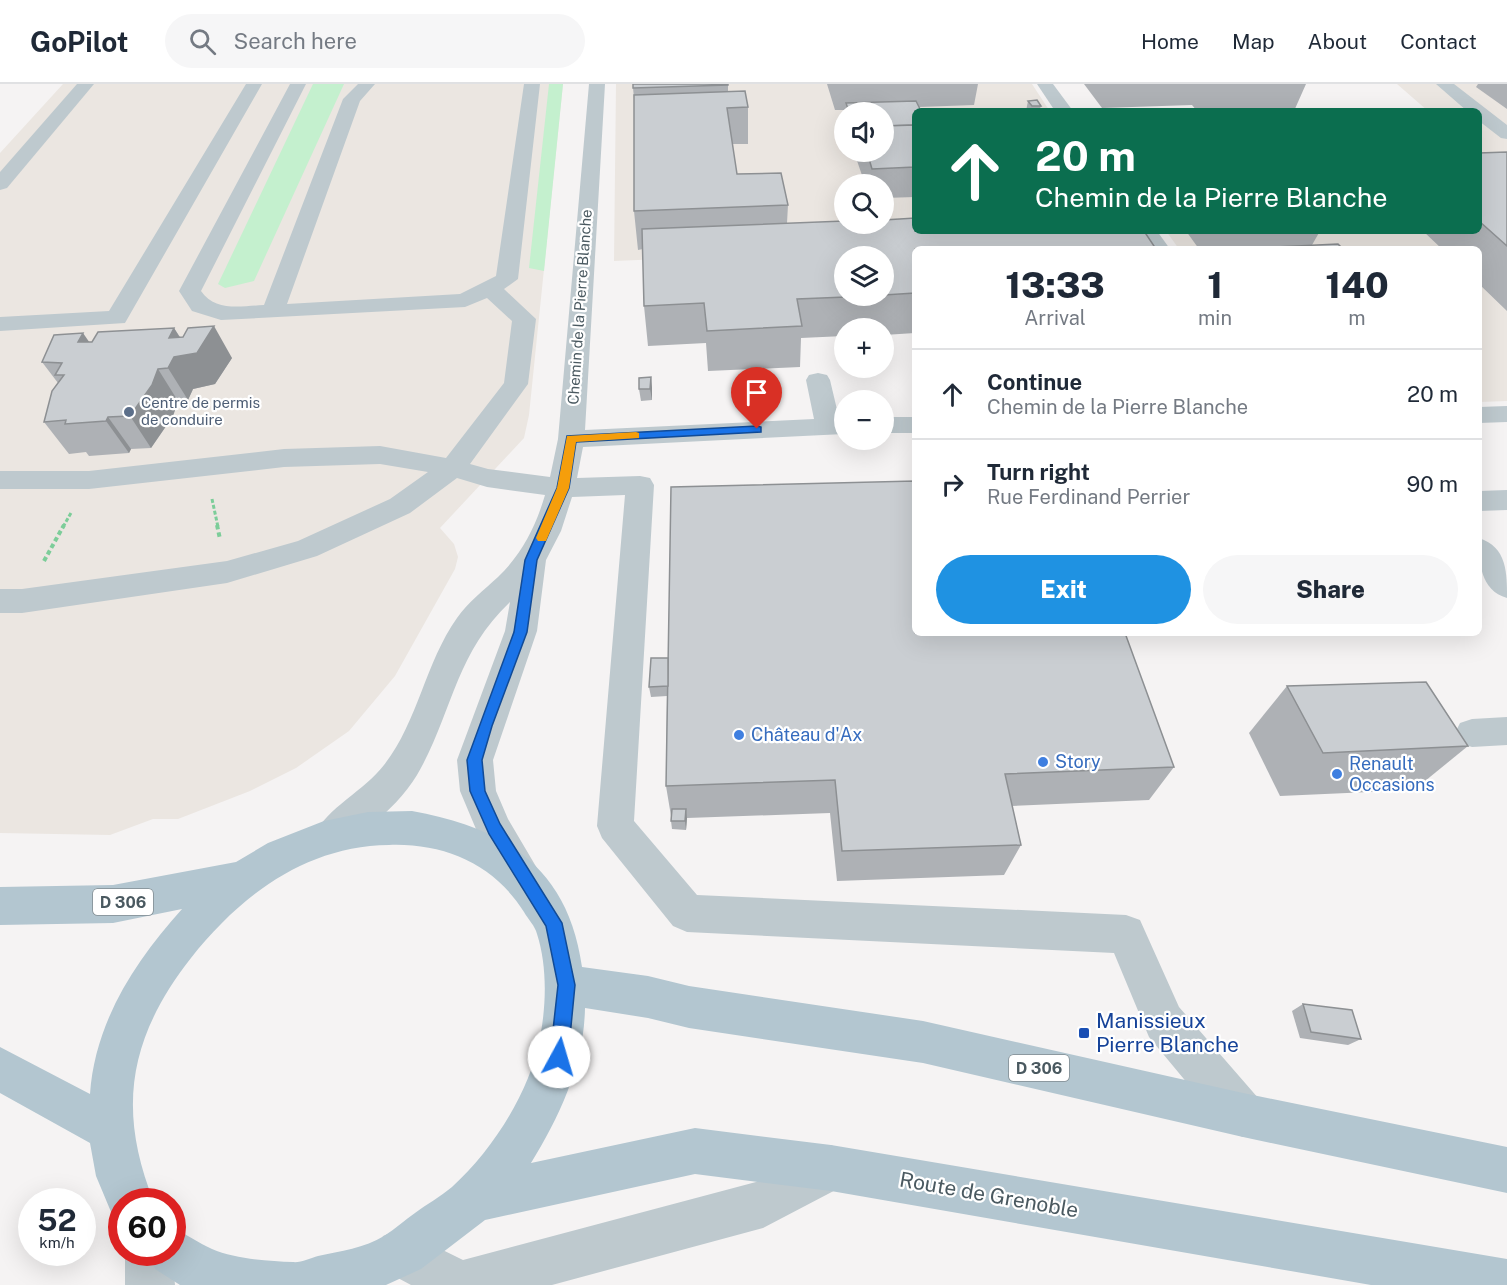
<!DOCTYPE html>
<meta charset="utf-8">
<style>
body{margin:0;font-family:"Public Sans",sans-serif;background:#f6f6f7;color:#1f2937;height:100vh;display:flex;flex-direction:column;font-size:22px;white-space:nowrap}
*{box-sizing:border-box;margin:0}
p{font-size:20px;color:#747a83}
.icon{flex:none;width:33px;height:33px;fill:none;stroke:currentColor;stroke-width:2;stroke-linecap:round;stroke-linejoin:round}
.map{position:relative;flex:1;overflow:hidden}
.drawer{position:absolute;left:912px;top:162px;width:570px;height:390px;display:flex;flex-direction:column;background:#fff;border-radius:9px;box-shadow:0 6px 24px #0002}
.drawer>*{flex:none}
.guide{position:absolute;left:912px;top:24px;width:570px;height:126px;border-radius:9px;box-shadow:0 6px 24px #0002;background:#0b6e4f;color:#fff;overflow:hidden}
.fabs{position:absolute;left:834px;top:18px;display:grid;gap:12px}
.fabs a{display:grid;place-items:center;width:60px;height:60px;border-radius:50%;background:#fff;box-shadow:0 6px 24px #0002;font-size:30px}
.speed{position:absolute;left:18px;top:1104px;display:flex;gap:12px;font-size:30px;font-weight:700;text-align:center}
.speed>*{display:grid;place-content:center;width:78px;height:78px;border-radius:50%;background:#fff;box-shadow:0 6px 24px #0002;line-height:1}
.speed small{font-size:15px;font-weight:400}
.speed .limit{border:9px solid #d22;background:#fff;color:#111}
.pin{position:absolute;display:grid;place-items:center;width:51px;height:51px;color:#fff;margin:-62px -26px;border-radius:50% 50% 50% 0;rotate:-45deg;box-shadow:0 0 6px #0007}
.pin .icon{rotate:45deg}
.me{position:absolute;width:66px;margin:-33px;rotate:6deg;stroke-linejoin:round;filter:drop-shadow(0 0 4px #0008)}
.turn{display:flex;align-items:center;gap:21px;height:126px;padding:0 24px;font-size:27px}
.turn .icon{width:78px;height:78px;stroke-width:2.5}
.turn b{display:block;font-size:42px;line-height:51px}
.eta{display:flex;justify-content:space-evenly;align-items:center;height:102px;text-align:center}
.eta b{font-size:36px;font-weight:800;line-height:42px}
.action{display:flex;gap:12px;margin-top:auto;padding:12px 24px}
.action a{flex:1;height:69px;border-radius:36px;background:#1f92e2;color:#fff;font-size:24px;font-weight:800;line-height:69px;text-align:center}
.action a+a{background:#f6f6f7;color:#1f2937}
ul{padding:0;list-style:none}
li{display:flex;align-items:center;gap:18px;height:90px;padding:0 24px;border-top:2px solid #e0e1e3}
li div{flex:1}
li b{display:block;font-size:22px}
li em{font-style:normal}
header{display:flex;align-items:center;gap:36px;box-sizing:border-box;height:84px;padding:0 30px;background:#fff;border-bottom:2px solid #e0e1e3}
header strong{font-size:28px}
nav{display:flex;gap:33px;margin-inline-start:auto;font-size:21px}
.search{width:420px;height:54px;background:#f6f6f7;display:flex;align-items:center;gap:15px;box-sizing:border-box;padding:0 21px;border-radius:33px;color:#747a83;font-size:22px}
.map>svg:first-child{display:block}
.commercial{fill:#ebe6e1;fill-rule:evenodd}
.green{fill:#c4f0ce}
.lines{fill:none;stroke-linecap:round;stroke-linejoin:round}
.path-far1{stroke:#7ccd99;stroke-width:3;stroke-dasharray:4 2;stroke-linecap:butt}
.path{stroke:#7ccd99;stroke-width:4;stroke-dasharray:4.5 3;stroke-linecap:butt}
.minor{fill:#bec9ce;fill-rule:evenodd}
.major{fill:#b3c6d0;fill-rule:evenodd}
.wall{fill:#aeb1b5;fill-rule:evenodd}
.shaded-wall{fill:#8d9093}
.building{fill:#caced2;stroke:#8d9093;stroke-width:1.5}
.route{fill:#1a73e8;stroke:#114b97;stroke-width:1.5}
.slow{fill:#f59e0b}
.service-dot{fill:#5c6f8a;stroke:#fff;stroke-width:2}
.shop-dot{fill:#3f7fe0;stroke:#fff;stroke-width:2}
.transit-dot{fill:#1a4fb4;stroke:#fff;stroke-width:2}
.labels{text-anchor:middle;stroke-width:4.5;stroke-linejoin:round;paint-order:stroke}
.far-street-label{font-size:15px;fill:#4a5960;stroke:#fff}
.far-service-label{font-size:15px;fill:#4e5e75;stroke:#fff;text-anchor:start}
.shield{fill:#fff;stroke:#808b90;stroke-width:1.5}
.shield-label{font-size:16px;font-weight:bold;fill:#4a5960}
.shop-label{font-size:18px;fill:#366cbe;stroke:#fff;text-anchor:start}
.near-transit-label{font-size:21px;fill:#164399;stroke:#fff;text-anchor:start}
.near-street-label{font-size:21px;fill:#4a5960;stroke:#fff}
</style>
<header>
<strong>GoPilot</strong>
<div class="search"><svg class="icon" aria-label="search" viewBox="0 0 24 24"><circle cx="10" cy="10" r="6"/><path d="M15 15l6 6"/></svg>Search here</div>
<nav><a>Home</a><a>Map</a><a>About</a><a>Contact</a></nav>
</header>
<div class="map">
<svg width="1507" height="1201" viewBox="0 0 1507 1201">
<rect width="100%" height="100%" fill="#f5f3f3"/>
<g class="commercial">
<polygon points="63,0 563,0 529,331 524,354 440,444 454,460 458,473 455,485 395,592 349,647 296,684 250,707 178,735 153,735 110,751 0,749 0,69"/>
<path d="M 616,0 L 1032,0 L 1049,26 L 915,27 L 915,147 L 1103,147 L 1109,156 L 614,177 ZM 844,28 L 884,28 L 884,68 L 844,68 ZM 844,100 L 884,100 L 884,140 L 844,140 Z"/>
<polygon points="1397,0 1507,0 1507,317 1479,318 1479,165 1179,165 1166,147 1479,147 1479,27 1428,27"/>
</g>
<g class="green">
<polygon points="313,0 344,0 254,197 225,204 218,200"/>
<polygon points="549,0 563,0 544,187 529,184"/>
</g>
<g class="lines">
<g class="path-far1">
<polyline points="212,415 218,443"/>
<polyline points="63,443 71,429"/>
</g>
<g class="path">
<polyline points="217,441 220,455"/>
<polyline points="44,477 64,441"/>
</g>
<g class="minor">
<polygon points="77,0 94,0 7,104 0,106 0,88"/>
<polygon points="246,0 262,0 125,239 0,247 0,233 109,227"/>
<path d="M 290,0 L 306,0 L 201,207 C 215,228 241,222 264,221 L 343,15 L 358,0 L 375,0 L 360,17 L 287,220 L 460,210 L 496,192 L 524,0 L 540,0 L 518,195 L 504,205 L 536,235 L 528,300 L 470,380 L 488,385 L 550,393 L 558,355 L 589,0 L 605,0 L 585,346 L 814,335 L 806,296 L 809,291 L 818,289 L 827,291 L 830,296 L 839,334 L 844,334 L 844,350 L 583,363 L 577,394 L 640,392 L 650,394 L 654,401 L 634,737 L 697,811 L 1126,831 L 1140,836 L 1179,923 L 1259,1015 L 1265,1031 L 1259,1047 L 1243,1053 L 1227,1047 L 1149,953 L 1114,869 L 687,848 L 673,842 L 602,754 L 597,742 L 625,411 L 572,413 L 561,447 L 546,476 L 537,547 L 493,676 L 496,707 L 508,735 L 541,791 L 535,804 L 522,809 L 509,804 L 481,757 L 460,707 L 457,676 L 505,547 L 510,518 C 454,571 453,629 417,691 C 405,711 388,727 371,742 C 358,753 348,762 333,768 L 320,763 L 314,751 C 327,724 365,706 384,681 C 418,638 425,579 457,534 C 468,518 484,506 498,493 C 522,470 536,442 545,411 L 487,403 L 457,394 L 410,429 L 317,472 L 227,499 L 22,529 L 0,529 L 0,505 L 22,505 L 227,477 L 298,457 L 390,415 L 428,388 L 380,380 L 284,383 L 89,405 L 0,405 L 0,387 L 89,387 L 284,365 L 380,362 L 446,374 L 504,299 L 512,237 L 487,214 L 465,223 L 221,236 L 192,227 L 179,207 Z"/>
<polygon points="1037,0 1053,0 1073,27 1055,27"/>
<polygon points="1436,0 1454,0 1507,41 1507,55 1501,54 1479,37 1479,27 1467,27"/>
<polygon points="1136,147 1157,147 1170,165 1148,165"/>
<polygon points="1507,322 1507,338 1479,339 1479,323"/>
<rect x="884" y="333" width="31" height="16"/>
<polygon points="1507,406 1507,426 1479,427 1479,407"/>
<path d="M 1479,454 C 1507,463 1507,489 1507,514 C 1480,506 1479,479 1479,454 Z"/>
<polygon points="1507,633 1507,661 1472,663 1460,659 1455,649 1460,639 1472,635"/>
<polygon points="831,1061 847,1068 854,1084 847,1100 763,1144 552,1201 411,1201 383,1186 376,1169 383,1152 400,1145 463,1176 756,1098"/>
<polygon points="172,1166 175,1201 125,1201 125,1168 172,1168"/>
</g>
<path class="major" d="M 412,727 C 505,744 568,783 582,883 L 648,892 L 689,902 L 923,937 L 1243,1009 L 1507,1063 L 1507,1109 L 1243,1053 L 923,979 L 689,944 L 648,934 L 585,924 C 584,980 560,1032 531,1079 L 695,1044 L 831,1061 L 1507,1175 L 1507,1201 L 1371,1201 L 831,1107 L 695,1090 L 485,1136 L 421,1185 L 386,1201 L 180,1201 L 155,1185 L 148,1168 L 172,1168 L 172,1144 C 187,1150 198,1159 212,1165 C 235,1175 268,1177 293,1178 C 300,1179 311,1174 318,1172 C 340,1167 365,1164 384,1152 C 395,1145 405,1136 415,1129 C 427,1120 440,1113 452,1103 C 483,1075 512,1034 528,994 C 545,953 551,893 537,850 C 535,842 528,835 524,828 C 494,780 444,759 389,761 C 306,762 241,811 191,874 C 130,952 116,1024 154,1118 L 122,1118 L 122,1138 L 114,1135 L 96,1092 L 90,1059 L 0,1009 L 0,963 L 90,1010 C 95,938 135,877 182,825 L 113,839 L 0,841 L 0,803 L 113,801 L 236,778 L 268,759 L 324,737 L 368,728 Z"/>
</g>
<g class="wall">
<path d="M 728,0 L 728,8 L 748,23 L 748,60 L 732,60 L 737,90 L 788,121 L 787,139 L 915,165 L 915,249 L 884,251 L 884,244 L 844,244 L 844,252 L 801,254 L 800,283 L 708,287 L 706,259 L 648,262 L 644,222 L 643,165 L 638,166 L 634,127 L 634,14 L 633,4 ZM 884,172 L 884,212 L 844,212 Z"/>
<polygon points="827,0 978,0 974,21 919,23 915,27 915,113 884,114 884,100 865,100 854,68 884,68 884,28 845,28 845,26 835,26"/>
<polygon points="1084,0 1306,0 1294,27 1197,27 1192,21 1102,24"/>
<polygon points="1478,0 1507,0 1507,25 1476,3"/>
<polygon points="1028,17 1041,22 1039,27 1026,27"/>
<polygon points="1507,68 1507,227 1479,200 1479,165 1442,165 1423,147 1479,147 1479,69"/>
<polygon points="1186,147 1320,147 1312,161 1343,165 1199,165"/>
<polygon points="174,244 180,253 232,274 215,300 193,305 188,316 178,317 173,332 151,364 131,365 129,369 89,372 86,368 69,370 44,338 58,299 42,278"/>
<polygon points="651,293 652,304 652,316 641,317 639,305"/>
<polygon points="651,574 1174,683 1149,716 1012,722 1021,761 1004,791 837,797 830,729 687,734 686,746 672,745 671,737 671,732 666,702 667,612 651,613 649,603"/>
<polygon points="1287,602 1468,662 1414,706 1280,712 1249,649"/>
<polygon points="1303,920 1361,955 1348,961 1300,954 1292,927"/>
</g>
<g class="shaded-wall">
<polygon points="214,242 232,274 215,300 193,305 188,316 168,284 169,254 174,244 190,270"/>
<polygon points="83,249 103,278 78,258"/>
<polygon points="158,285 178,317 173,332 151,364 130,332"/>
<polygon points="651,293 652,304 652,316 650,305"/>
<polygon points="108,333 131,365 129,369 106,337"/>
<polygon points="686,725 687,734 686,746 685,737"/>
</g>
<g class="building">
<polygon points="633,0 728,0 728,1 633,4"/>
<polygon points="745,7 748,23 727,24 737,90 781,89 788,121 634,127 634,11"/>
<polygon points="1037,16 1041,22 1032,22 1028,17"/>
<polygon points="916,17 921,27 915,27 915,41 884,42 884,28 849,28 846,19"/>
<polygon points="915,41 915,83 872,85 867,68 884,68 884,42"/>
<polygon points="1507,68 1507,162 1479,137 1479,69"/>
<polygon points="915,134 915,147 1144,147 1156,165 915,165 915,209 884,211 884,172 844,172 844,212 871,212 797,215 802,242 707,247 704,219 644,222 642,145 844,137 844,140 884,140 884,136"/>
<polygon points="1338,160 1343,165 1235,165"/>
<polygon points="214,242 197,269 174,273 168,284 158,285 152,301 130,332 108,333 106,337 65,340 66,336 44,338 52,307 64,291 55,291 62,279 42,278 54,251 83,249 78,258 92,258 98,248 174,244 169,254 183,253 188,244"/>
<polygon points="651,293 650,305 639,305 639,294"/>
<polygon points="915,397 915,549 1125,549 1174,683 1005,690 1021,761 842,767 835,696 666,702 671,403"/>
<polygon points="651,574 668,574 668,602 649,603"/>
<polygon points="1426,598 1468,662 1323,669 1287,602"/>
<polygon points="672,725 686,725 685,737 671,737"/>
<polygon points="1303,920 1352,926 1361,955 1311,948"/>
</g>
<polygon class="route" points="757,342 761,343 761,348 576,358 569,404 537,476 527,548 492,642 482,676 485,707 500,740 562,839 575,901 568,973 565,979 559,982 553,979 550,973 558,901 546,842 489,750 470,707 467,676 514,548 525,476 557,404 567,352"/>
<polygon class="slow" points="636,348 639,349 639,354 576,358 569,404 546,457 538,457 536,454 557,404 567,352"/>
<circle class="service-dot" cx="129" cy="328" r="6"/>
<g class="shop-dot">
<circle cx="739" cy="651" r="6"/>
<circle cx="1043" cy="678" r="6"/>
<circle cx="1337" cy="690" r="6"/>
</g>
<rect class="transit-dot" x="1078" y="943" width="12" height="12" rx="3"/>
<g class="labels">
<g class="far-street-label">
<text transform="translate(580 223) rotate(-86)" y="5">Chemin de la Pierre Blanche</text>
</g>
<g class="far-service-label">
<text x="141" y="324">Centre de permis<tspan x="141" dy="17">de conduire</tspan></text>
</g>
<g class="shield">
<rect x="93" y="805" width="60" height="26" rx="4.5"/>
<rect x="1009" y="971" width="60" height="26" rx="4.5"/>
</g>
<g class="shield-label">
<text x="123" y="824">D 306</text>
<text x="1039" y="990">D 306</text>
</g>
<g class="shop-label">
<text x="751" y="657">Château d'Ax</text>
<text x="1055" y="684">Story</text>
<text x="1349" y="686">Renault<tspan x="1349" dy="21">Occasions</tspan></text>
</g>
<g class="near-transit-label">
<text x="1096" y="944">Manissieux<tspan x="1096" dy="24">Pierre Blanche</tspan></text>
</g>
<g class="near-street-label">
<text transform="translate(989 1111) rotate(10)" y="7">Route de Grenoble</text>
</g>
</g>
</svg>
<div class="fabs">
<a><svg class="icon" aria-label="sound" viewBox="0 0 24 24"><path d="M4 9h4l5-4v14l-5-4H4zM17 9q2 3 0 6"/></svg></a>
<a><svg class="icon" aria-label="search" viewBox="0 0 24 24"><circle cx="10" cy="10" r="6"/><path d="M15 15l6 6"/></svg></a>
<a><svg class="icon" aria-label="layers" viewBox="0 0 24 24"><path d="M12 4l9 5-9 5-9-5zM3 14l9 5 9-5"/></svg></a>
<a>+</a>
<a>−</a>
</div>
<div class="speed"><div>52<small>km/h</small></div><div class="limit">60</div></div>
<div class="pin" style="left:757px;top:345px;background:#d93025"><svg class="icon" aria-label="arrive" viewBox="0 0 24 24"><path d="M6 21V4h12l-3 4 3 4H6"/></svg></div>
<svg class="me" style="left:559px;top:973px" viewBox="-20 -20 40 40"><circle r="19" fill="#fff"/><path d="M0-13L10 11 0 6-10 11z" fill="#1a73e8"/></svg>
<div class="guide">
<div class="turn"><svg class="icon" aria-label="ahead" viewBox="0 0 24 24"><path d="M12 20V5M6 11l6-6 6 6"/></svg><div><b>20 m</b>Chemin de la Pierre Blanche</div></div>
</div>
<section class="drawer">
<div class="eta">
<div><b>13:33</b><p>Arrival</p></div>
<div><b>1</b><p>min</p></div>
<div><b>140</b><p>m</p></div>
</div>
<ul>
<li><svg class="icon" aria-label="ahead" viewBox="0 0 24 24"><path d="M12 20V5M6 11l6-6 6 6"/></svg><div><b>Continue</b><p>Chemin de la Pierre Blanche</p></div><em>20 m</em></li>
<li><svg class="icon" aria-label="right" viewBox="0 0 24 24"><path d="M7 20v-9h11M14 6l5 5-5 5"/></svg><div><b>Turn right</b><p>Rue Ferdinand Perrier</p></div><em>90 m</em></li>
</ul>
<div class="action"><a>Exit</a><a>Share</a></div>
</section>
</div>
